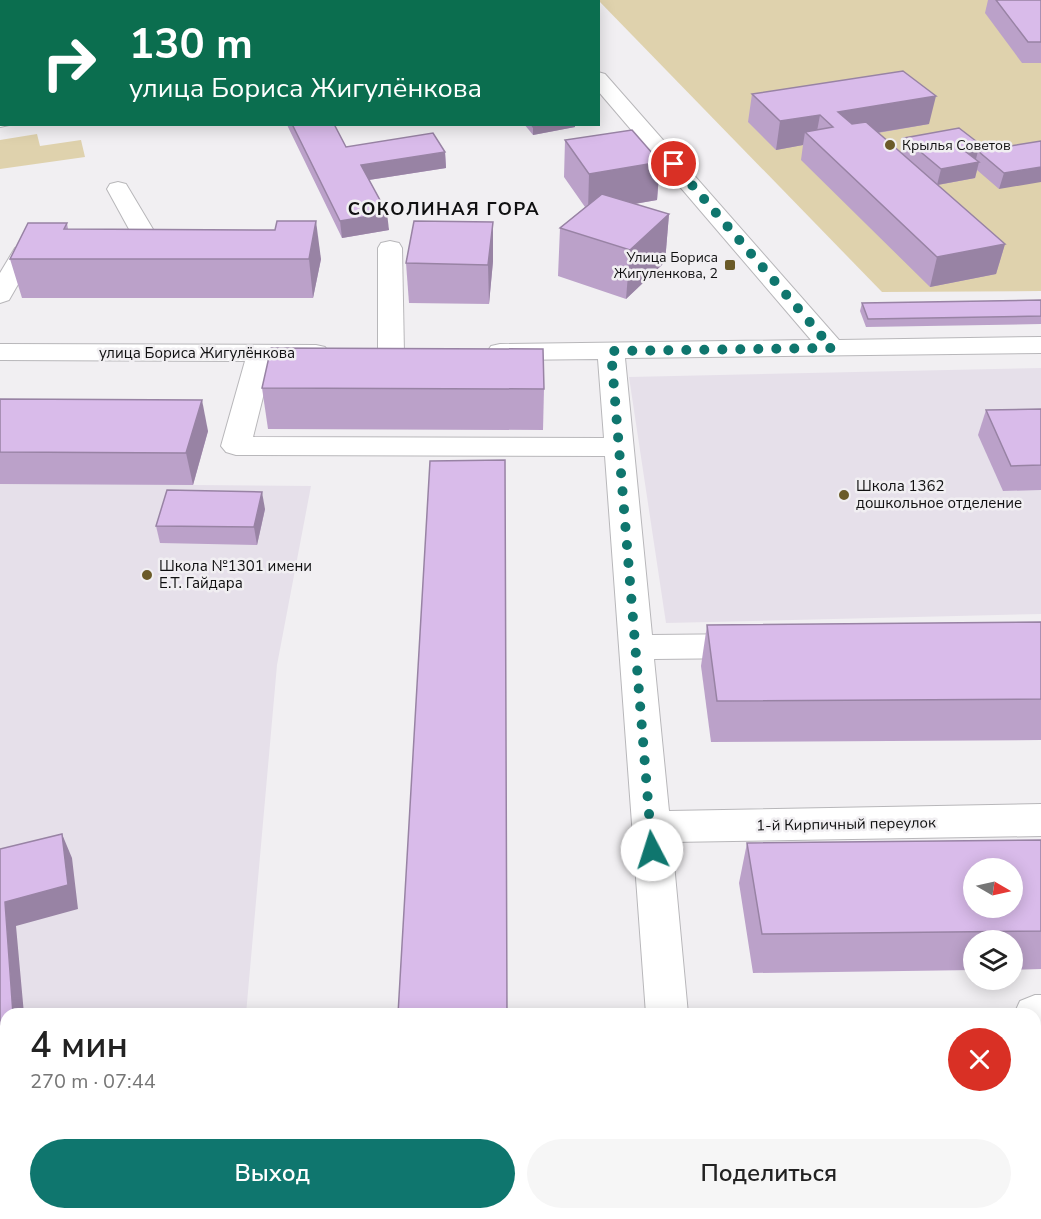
<!DOCTYPE html>
<html lang="ru">
<meta charset="utf-8">
<style>
body{margin:0;font-family:"Nunito Sans",sans-serif;background:#f6f6f6;color:#222;height:100vh;display:flex;flex-direction:column;font-size:22px;white-space:nowrap}
*{box-sizing:border-box;margin:0}
p{font-size:20px;color:#767676}
.icon{flex:none;width:33px;height:33px;fill:none;stroke:currentColor;stroke-width:2;stroke-linecap:round;stroke-linejoin:round}
.map{position:relative;flex:1;overflow:hidden}
.side{position:absolute;left:0px;top:1008px;width:1041px;height:212px;display:flex;flex-direction:column;background:#fff;border-radius:18px 18px 0 0;box-shadow:0 3px 15px #0003}
.side>*{flex:none}
.hud{position:absolute;left:0px;top:0px;width:600px;height:126px;box-shadow:0 3px 15px #0003;background:#0b6e4f;color:#fff;overflow:hidden}
.needle{width:39px;rotate:99deg}
.tools{position:absolute;left:963px;top:858px;display:grid;gap:12px}
.tools a{display:grid;place-items:center;width:60px;height:60px;border-radius:50%;background:#fff;box-shadow:0 3px 15px #0003;font-size:30px}
.pin{position:absolute;display:grid;place-items:center;width:51px;height:51px;color:#fff;margin:-26px;border:3px solid #fff;border-radius:50%;box-shadow:0 2px 6px #0007}
.me{position:absolute;width:66px;margin:-33px;rotate:355deg;stroke-linejoin:round;filter:drop-shadow(0 0 4px #0008)}
.turn{display:flex;align-items:center;gap:21px;height:126px;padding:0 30px;font-size:27px}
.turn .icon{width:78px;height:78px;stroke-width:2.5}
.turn b{display:block;font-size:42px;line-height:51px}
.round{display:grid;place-items:center;flex:none;width:63px;height:63px;border-radius:32px;background:#f6f6f6}
.head{display:flex;align-items:center;justify-content:space-between;height:102px;padding:0 30px}
h1{font-size:36px;font-weight:600;line-height:45px}
.primary-button{display:flex;gap:12px;margin-top:auto;padding:12px 30px}
.primary-button a{flex:1;height:69px;border-radius:36px;background:#0f766e;color:#fff;font-size:24px;font-weight:600;line-height:69px;text-align:center}
.primary-button a+a{background:#f6f6f6;color:#222}
.map>svg:first-child{display:block}
.built{fill:#e6e0ea}
.green{fill:#dfd2ad}
.lines{fill:none;stroke-linecap:round;stroke-linejoin:round}
.minor-casing{stroke:#b8b7ba;stroke-width:2}
.minor{fill:#fff;fill-rule:evenodd}
.wall{fill:#bba1c9}
.shaded-wall{fill:#9883a4}
.building{fill:#d9bbea;stroke:#9883a4;stroke-width:1.5;fill-rule:evenodd}
.route{stroke:#0f766e;stroke-width:10;stroke-dasharray:0 18}
.poi-dot{fill:#6b5b28;stroke:#f1eff2;stroke-width:2}
.labels{text-anchor:middle;stroke-width:5;stroke-linejoin:round;paint-order:stroke}
.far-poi-label{font-size:14px;fill:#101011;stroke:#f1eff2;text-anchor:start}
.street-label{font-size:15px;fill:#101011;stroke:#f1eff2}
.poi-label{font-size:15px;fill:#101011;stroke:#f1eff2;text-anchor:start}
.far-district-label{font-size:18px;font-weight:bold;letter-spacing:1.5px;fill:#101011;stroke:#f1eff2}
</style>
<div class="map">
<svg width="1041" height="1219" viewBox="0 0 1041 1219">
<rect width="100%" height="100%" fill="#f1eff2"/>
<g class="built">
<polygon points="1041,368 1041,614 666,623 629,377"/>
<polygon points="0,430 194,485 311,486 277,665 246,1014 6,1014 6,1214 121,1214 104,1219 0,1219"/>
<polygon points="1035,1187 1041,1187 1041,1219 751,1219 751,1214 1035,1214"/>
</g>
<g class="green">
<polygon points="598,0 1041,0 1041,291 882,292"/>
<polygon points="37,134 40,146 81,140 85,157 0,169 0,140"/>
</g>
<g class="lines">
<defs>
<g id="minor">
<polygon points="239,0 271,0 238,2"/>
<polygon points="358,0 376,0 377,2 359,2"/>
<polygon points="522,0 540,0 541,2 523,2"/>
<polygon points="598,72 605,74 839,340 1041,337 1041,353 625,358 652,635 748,634 760,637 765,646 760,655 748,658 654,659 669,811 1041,804 1041,836 672,842 688,1014 646,1014 605,456 236,455 226,452 221,446 245,361 0,360 0,344 316,345 325,347 329,353 325,359 316,361 272,361 253,437 604,438 598,359 500,360 491,358 487,352 491,346 500,344 811,340 598,91"/>
<polygon points="0,115 2,124 9,125 0,127"/>
<polygon points="118,182 126,184 129,189 157,236 153,241 109,248 100,246 97,241 100,236 130,231 107,189 110,184"/>
<polygon points="390,241 399,243 402,248 404,354 400,360 391,362 382,360 378,354 378,248 381,243"/>
<polygon points="24,246 58,248 61,253 58,258 32,260 9,300 0,303 0,273 15,248"/>
<polygon points="1035,995 1041,995 1041,1035 1035,1035 1035,1014 1014,1014 1020,1001"/>
<polygon points="661,1214 709,1214 710,1219 662,1219"/>
</g>
</defs>
<use href="#minor" class="minor-casing"/>
<use href="#minor" class="minor"/>
</g>
<g class="wall">
<polygon points="411,0 482,0 483,2 412,2"/>
<polygon points="988,0 1041,0 1041,63 1022,63 985,13"/>
<polygon points="752,94 929,124 878,133 901,153 904,138 984,150 1041,141 999,189 977,170 975,178 938,185 1005,244 996,274 930,287 801,160 803,145 776,150 748,122"/>
<polygon points="287,124 334,124 346,147 445,152 446,168 369,180 389,230 342,238 288,127"/>
<polygon points="524,124 575,124 575,127 533,135"/>
<polygon points="565,140 660,162 657,200 634,204 669,214 665,262 626,299 558,276 560,228 585,207 564,177"/>
<polygon points="493,222 493,261 489,304 409,303 406,263"/>
<polygon points="67,223 68,229 321,259 313,298 22,298 10,259"/>
<polygon points="1041,300 1041,324 866,327 860,311 862,303"/>
<polygon points="262,388 544,389 543,430 268,429"/>
<polygon points="0,399 208,431 193,485 0,484"/>
<polygon points="1041,409 1041,490 1003,491 978,435 986,410"/>
<polygon points="265,509 257,545 160,543 156,526"/>
<polygon points="1041,622 1041,740 711,742 701,666 707,625"/>
<polygon points="1041,840 1041,969 1012,970 1012,940 974,940 974,970 753,973 739,883 747,843"/>
</g>
<g class="shaded-wall">
<polygon points="36,0 155,0 142,2 37,2"/>
<rect x="0" y="77" width="2" height="37"/>
<polygon points="936,96 929,124 833,140 838,112"/>
<polygon points="820,115 815,142 805,132 803,145 776,150 780,121"/>
<polygon points="545,124 575,124 575,127 533,135 533,127"/>
<polygon points="985,148 983,156 978,151 975,163 979,162 975,178 937,185 941,169 966,152"/>
<polygon points="445,152 446,168 362,181 361,165"/>
<polygon points="660,162 657,200 588,212 589,174"/>
<polygon points="1041,167 1041,182 999,189 1004,173"/>
<polygon points="387,213 389,230 342,238 340,221"/>
<polygon points="669,214 665,262 626,299 630,250"/>
<polygon points="316,221 321,259 313,298 309,259"/>
<polygon points="493,222 493,261 489,304 488,265"/>
<polygon points="1005,244 996,274 930,287 937,257"/>
<polygon points="202,400 208,431 193,485 186,453"/>
<polygon points="262,492 265,509 257,545 254,527"/>
<polygon points="62,834 72,858 78,909 16,926 24,1014 13,1014 5,902"/>
<polygon points="6,1135 6,1160 0,1162 0,1137"/>
</g>
<g class="building">
<polygon points="436,0 482,0 483,2 437,2"/>
<polygon points="996,0 1041,0 1041,42 1028,42"/>
<rect x="0" y="53" width="2" height="24"/>
<polygon points="903,71 936,96 838,112 852,124 866,122 1005,244 937,257 805,132 833,127 820,115 780,121 752,94"/>
<polygon points="292,124 334,124 346,147 433,133 445,152 361,165 387,213 340,221"/>
<polygon points="531,124 545,124 533,127"/>
<polygon points="959,128 985,148 966,152 979,162 941,169 904,138"/>
<polygon points="632,130 660,162 589,174 565,140"/>
<polygon points="1041,141 1041,167 1004,173 978,151"/>
<polygon points="602,194 669,214 630,250 560,228"/>
<polygon points="277,221 316,221 309,259 10,259 28,223 67,223 64,229 275,230"/>
<polygon points="414,221 493,222 488,265 406,263"/>
<polygon points="1041,300 1041,316 868,319 862,303"/>
<polygon points="271,348 543,349 544,389 262,388"/>
<polygon points="0,399 202,400 186,453 0,452"/>
<polygon points="1041,409 1041,465 1011,466 986,410"/>
<polygon points="505,460 507,1014 398,1014 430,461"/>
<polygon points="167,490 262,492 254,527 156,526"/>
<polygon points="1041,622 1041,699 717,701 707,625"/>
<polygon points="62,834 68,885 5,902 13,1014 6,1014 6,1135 0,1137 0,849"/>
<path d="M 1041,840 L 1041,931 L 762,934 L 747,843 ZM 974,868 L 1012,868 L 1012,908 L 974,908 Z"/>
</g>
<g class="lines">
<polyline class="route" points="652,850 611,351 832,348 674,164"/>
</g>
<g class="poi-dot">
<circle cx="890" cy="145" r="6"/>
<rect x="724" y="259" width="12" height="12" rx="3"/>
<circle cx="844" cy="495" r="6"/>
<circle cx="147" cy="575" r="6"/>
</g>
<g class="labels">
<g class="far-poi-label">
<text x="902" y="150">Крылья Советов</text>
<text x="718" y="262" text-anchor="end">Улица Бориса<tspan x="718" dy="16">Жигуленкова, 2</tspan></text>
</g>
<g class="street-label">
<text x="197" y="358">улица Бориса Жигулёнкова</text>
<text transform="translate(846 824) rotate(-1)" y="5">1-й Кирпичный переулок</text>
</g>
<g class="poi-label">
<text x="856" y="491">Школа 1362<tspan x="856" dy="17">дошкольное отделение</tspan></text>
<text x="159" y="571">Школа №1301 имени<tspan x="159" dy="17">Е.Т. Гайдара</tspan></text>
</g>
<g class="far-district-label">
<text x="444" y="215">СОКОЛИНАЯ ГОРА</text>
</g>
</g>
</svg>
<div class="tools">
<a><svg class="needle" viewBox="-14 -14 28 28"><path d="M0-13l5 13h-10z" fill="#e53935"/><path d="M0 13l5-13h-10z" fill="#767676"/></svg></a>
<a><svg class="icon" aria-label="layers" viewBox="0 0 24 24"><path d="M12 4l9 5-9 5-9-5zM3 14l9 5 9-5"/></svg></a>
</div>
<div class="pin" style="left:674px;top:164px;background:#d93025"><svg class="icon" aria-label="arrive" viewBox="0 0 24 24"><path d="M6 21V4h12l-3 4 3 4H6"/></svg></div>
<svg class="me" style="left:652px;top:850px" viewBox="-20 -20 40 40"><circle r="19" fill="#fff"/><path d="M0-13L10 11 0 6-10 11z" fill="#0f766e"/></svg>
<div class="hud">
<div class="turn"><svg class="icon" aria-label="right" viewBox="0 0 24 24"><path d="M7 20v-9h11M14 6l5 5-5 5"/></svg><div><b>130 m</b>улица Бориса Жигулёнкова</div></div>
</div>
<section class="side">
<div class="head"><div><h1>4 мин</h1><p>270 m · 07:44</p></div><a class="round" style="background:#d93025;color:#fff"><svg class="icon" aria-label="close" viewBox="0 0 24 24"><path d="M6 6l12 12M18 6L6 18"/></svg></a></div>
<div class="primary-button"><a>Выход</a><a>Поделиться</a></div>
</section>
</div>
